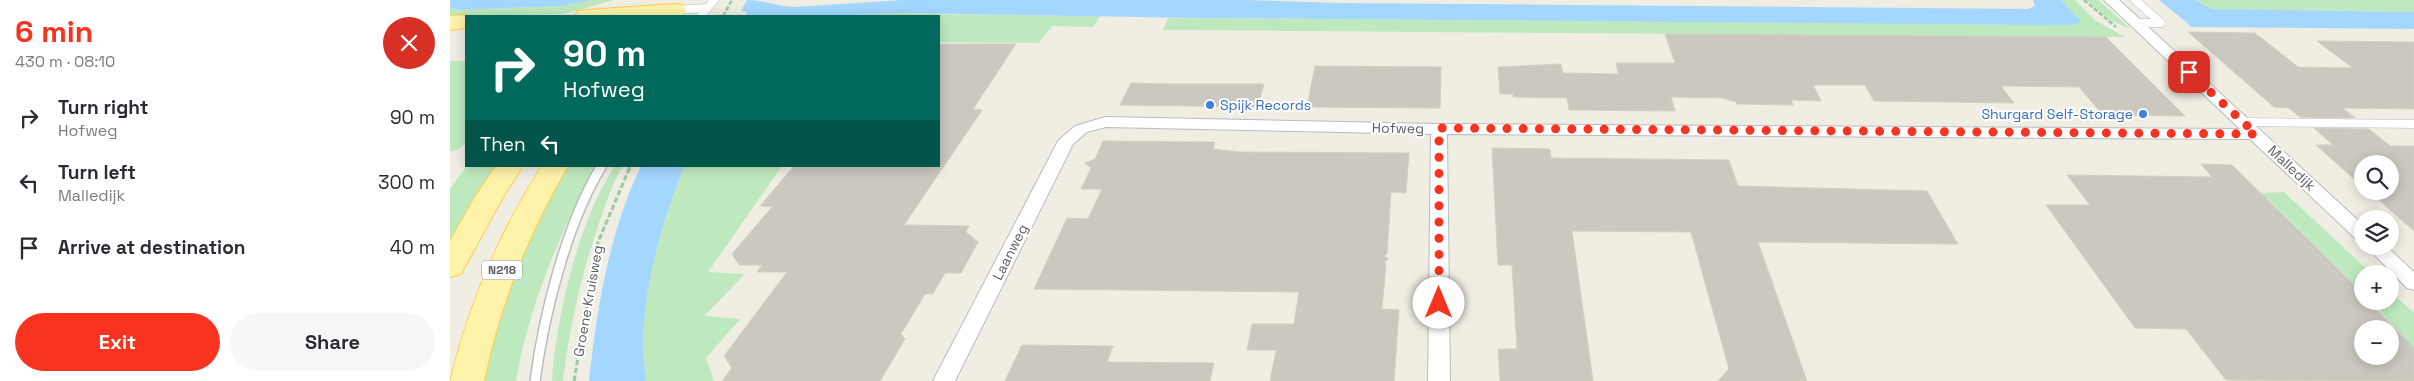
<!DOCTYPE html>
<meta charset="utf-8">
<style>
body{margin:0;font-family:"Space Grotesk",sans-serif;background:#f7f7f7;color:#2b2b33;height:100vh;display:flex;flex-direction:column;font-size:19px;white-space:nowrap}
*{box-sizing:border-box;margin:0}
p{font-size:16px;color:#7c7c81}
.icon{flex:none;width:28px;height:28px;fill:none;stroke:currentColor;stroke-width:2;stroke-linecap:round;stroke-linejoin:round}
.map{position:relative;flex:1;overflow:hidden}
.side{display:flex;flex-direction:column;background:#fff;width:450px}
.side>*{flex:none}
.hud{position:absolute;left:15px;top:15px;width:475px;height:152px;border-radius:0px;box-shadow:0 2px 12px #0003;background:#00695c;color:#fff;overflow:hidden}
.fabs{position:absolute;left:1904px;top:155px;display:grid;gap:10px}
.fabs a{display:grid;place-items:center;width:45px;height:45px;border-radius:50%;background:#fff;box-shadow:0 2px 12px #0003;font-size:25px}
.pin{position:absolute;display:grid;place-items:center;width:42px;height:42px;color:#fff;margin:-21px;border-radius:10px;box-shadow:0 2px 8px #0006}
.me{position:absolute;width:55px;margin:-28px;rotate:0deg;stroke-linejoin:round;filter:drop-shadow(0 0 4px #0008)}
.turn{display:flex;align-items:center;gap:18px;height:105px;padding:0 15px;font-size:22px}
.turn .icon{width:65px;height:65px;stroke-width:2.5}
.turn b{display:block;font-size:35px;line-height:42px}
.then{display:flex;align-items:center;height:48px;padding:0 15px;background:#0003;gap:10px;font-size:19px}
.round{display:grid;place-items:center;flex:none;width:52px;height:52px;border-radius:26px;background:#f7f7f7}
.summary{display:flex;align-items:center;justify-content:space-between;height:85px;padding:0 15px}
h1{font-size:30px;font-weight:600;line-height:38px;color:#f83320}
.button{display:flex;gap:10px;margin-top:auto;padding:10px 15px}
.button a{flex:1;height:58px;border-radius:30px;background:#f83320;color:#fff;font-size:20px;font-weight:600;line-height:58px;text-align:center}
.button a+a{background:#f7f7f7;color:#2b2b33}
ul{padding:0;list-style:none}
li{display:flex;align-items:center;gap:15px;height:65px;padding:0 15px}
li div{flex:1}
li b{display:block;font-size:19px}
li em{font-style:normal}
main{display:flex;flex:1;min-height:0}
.map>svg:first-child{display:block}
.green{fill:#bee9be}
.water{fill:#a4d7ff}
.building{fill:#cbc8c0;stroke:#d5cfc1;fill-rule:evenodd}
.lines{fill:none;stroke-linecap:round;stroke-linejoin:round}
.lane-far1-casing{stroke:#b8bcc1;stroke-width:9}
.lane-casing{stroke:#b8bcc1;stroke-width:12}
.street-casing{stroke:#b8bcc1;stroke-width:2}
.primary-casing{stroke:#fece4e;stroke-width:2}
.path-far1{stroke:#95cba6;stroke-width:2.5;stroke-dasharray:4.5 2;stroke-linecap:butt}
.path{stroke:#95cba6;stroke-width:3;stroke-dasharray:5.5 2.5;stroke-linecap:butt}
.lane-far1{stroke:#fff;stroke-width:8}
.lane{stroke:#fff;stroke-width:9}
.street{fill:#fff;fill-rule:evenodd}
.primary{fill:#fff2a9;fill-rule:evenodd}
.route{stroke:#f83320;stroke-width:9;stroke-dasharray:0 16.2}
.shop-dot{fill:#3f7fe0;stroke:#fff;stroke-width:2}
.labels{text-anchor:middle;stroke-width:4;stroke-linejoin:round;paint-order:stroke}
.shield{fill:#fff;stroke:#8c9093;stroke-width:1}
.shield-label{font-size:12px;font-weight:bold;fill:#5b6065}
.shop-label{font-size:14px;fill:#366cbe;stroke:#fff;text-anchor:start}
.street-label{font-size:14px;fill:#5b6065;stroke:#fff}
</style>
<main>
<section class="side">
<div class="summary"><div><h1>6 min</h1><p>430 m · 08:10</p></div><a class="round" style="background:#d93025;color:#fff"><svg class="icon" aria-label="close" viewBox="0 0 24 24"><path d="M6 6l12 12M18 6L6 18"/></svg></a></div>
<ul>
<li><svg class="icon" aria-label="right" viewBox="0 0 24 24"><path d="M7 20v-9h11M14 6l5 5-5 5"/></svg><div><b>Turn right</b><p>Hofweg</p></div><em>90 m</em></li>
<li><svg class="icon" aria-label="left" viewBox="0 0 24 24"><path d="M17 20v-9H6M10 6l-5 5 5 5"/></svg><div><b>Turn left</b><p>Malledijk</p></div><em>300 m</em></li>
<li><svg class="icon" aria-label="arrive" viewBox="0 0 24 24"><path d="M6 21V4h12l-3 4 3 4H6"/></svg><div><b>Arrive at destination</b></div><em>40 m</em></li>
</ul>
<div class="button"><a>Exit</a><a>Share</a></div>
</section>
<div class="map">
<svg width="1964" height="381" viewBox="0 0 1964 381">
<rect width="100%" height="100%" fill="#f0ede3"/>
<g class="green">
<polygon points="143,0 164,0 113,14 16,16 16,19 0,20 0,7 8,10 110,6"/>
<polygon points="1611,0 1625,0 1646,21 1675,37 713,30 718,18 1629,23 1630,20"/>
<polygon points="1636,0 1648,0 1681,29 1659,20"/>
<polygon points="1746,0 1964,0 1964,12 1761,9"/>
<polygon points="447,13 470,14 650,16 643,27 602,26 589,43 489,42 489,16 380,16"/>
<polygon points="0,61 16,61 16,143 5,151 0,151"/>
<polygon points="17,166 47,166 0,242 0,189"/>
<path d="M 117,166 L 144,166 C 110,235 79,305 66,381 L 35,381 C 48,306 76,231 117,166 Z"/>
<path d="M 165,166 L 173,166 C 164,180 158,197 153,212 C 133,267 120,323 113,381 L 102,381 C 106,318 129,218 165,166 Z"/>
<path d="M 234,166 L 332,166 L 258,272 L 295,274 L 254,316 L 290,319 L 256,358 L 264,381 L 196,381 C 186,308 208,234 234,166 Z"/>
<polygon points="1834,192 1922,274 1912,274 1912,293 1810,193"/>
<polygon points="1940,291 1964,313 1964,363 1943,340 1955,338 1920,301 1940,301"/>
</g>
<g class="water">
<polygon points="0,0 143,0 110,6 8,10 0,7"/>
<path d="M 297,0 C 314,0 327,6 344,7 L 452,0 L 797,0 L 890,3 L 1578,9 L 1585,6 L 1583,0 L 1611,0 L 1630,20 L 1630,23 L 1619,25 L 751,18 L 447,13 L 380,16 L 296,16 L 297,12 L 291,11 Z"/>
<polygon points="1709,0 1746,0 1761,9 1964,12 1964,29 1742,27"/>
<path d="M 191,166 L 234,166 C 208,234 186,308 196,381 L 139,381 C 147,308 159,233 191,166 Z"/>
</g>
<g class="building">
<polygon points="1738,32 1805,33 1848,67 1903,68 1867,41 1964,42 1964,109 1893,108 1905,118 1850,117 1839,108 1824,107"/>
<polygon points="1215,34 1656,37 1735,116 1653,115 1629,87 1551,86 1564,103 1424,101 1415,85 1363,85 1371,101 1341,100 1343,105 1287,104 1286,102 1273,98 1221,97 1225,111 1119,110 1117,98 1063,97 1063,94 1050,94 1048,67 1111,64 1113,73 1168,74 1166,63 1225,63"/>
<polygon points="489,44 566,44 523,109 532,110 454,225 519,226 516,232 528,242 511,273 495,273 483,294 475,294 451,334 455,339 430,381 272,381 282,368 274,356 337,272 307,272 312,265 289,265 282,254 322,207 310,206 344,166 489,166"/>
<polygon points="865,66 991,67 990,108 857,107"/>
<polygon points="681,83 721,84 814,84 808,107 670,105"/>
<polygon points="1864,128 1919,129 1940,146 1964,146 1964,231 1919,191 1940,191 1940,164 1912,164 1912,186 1866,145 1883,145"/>
<polygon points="653,141 765,142 763,149 790,152 959,153 956,193 941,192 937,254 934,256 939,259 934,262 936,264 932,309 949,310 944,381 820,381 826,350 797,350 802,324 844,324 849,292 584,289 617,218 638,219 652,189 631,189 641,168 635,163 645,159"/>
<polygon points="1042,148 1100,149 1101,158 1279,160 1288,186 1477,191 1508,244 1308,242 1357,381 1268,381 1279,369 1241,232 1122,231 1143,381 1050,381 1048,349 1067,349 1062,265 1048,265"/>
<path d="M 1751,164 L 1782,165 L 1906,287 L 1904,287 L 1912,296 L 1912,301 L 1918,301 L 1964,348 L 1964,381 L 1776,380 L 1736,329 L 1685,328 L 1596,205 L 1640,205 L 1617,175 L 1762,177 ZM 1912,329 L 1940,329 L 1940,356 L 1912,356 Z"/>
<polygon points="572,345 663,346 657,362 764,363 760,381 555,381"/>
</g>
<g class="lines">
<defs>
<g id="lane-far1">
<polyline points="1685,0 1711,23 1686,23"/>
<polyline points="225,10 257,8"/>
<polyline points="251,16 264,0"/>
<polyline points="1792,122 1964,124"/>
<polyline points="151,168 152,166"/>
</g>
<path id="lane" d="M 85,381 C 94,314 116,225 151,167"/>
<g id="street">
<polygon points="1654,0 1669,0 1912,224 1912,240 1905,238 1800,139 997,134 1000,381 978,381 981,134 656,127 637,132 623,144 505,381 483,381 608,141 625,126 655,117 989,124 1790,129"/>
<polygon points="1916,246 1936,246 1964,272 1964,290 1957,288"/>
</g>
<g id="primary">
<polygon points="225,4 233,5 236,10 233,15 125,16 128,11 136,10"/>
<polygon points="16,15 19,16 16,16 16,28 0,30 0,16"/>
<polygon points="46,166 73,166 53,197 11,274 0,277 0,241 25,197"/>
<path d="M 92,166 L 118,166 C 78,234 50,304 34,381 L 0,381 C 19,304 49,233 92,166 Z"/>
</g>
</defs>
<use href="#lane-far1" class="lane-far1-casing"/>
<use href="#lane" class="lane-casing"/>
<use href="#street" class="street-casing"/>
<use href="#primary" class="primary-casing"/>
<g class="path-far1">
<polyline points="1634,0 1666,27"/>
<polyline points="273,16 282,0"/>
<polyline points="179,168 180,166"/>
</g>
<polyline class="path" points="124,381 148,242 180,167"/>
<use href="#lane-far1" class="lane-far1"/>
<use href="#lane" class="lane"/>
<use href="#street" class="street"/>
<use href="#primary" class="primary"/>
</g>
<g class="lines">
<polyline class="route" points="989,303 989,128 1806,134 1739,72"/>
</g>
<g class="shop-dot">
<circle cx="760" cy="105" r="5"/>
<circle cx="1693" cy="114" r="5"/>
</g>
<g class="labels">
<rect class="shield" x="32" y="260.5" width="40" height="19" rx="4"/>
<g class="shield-label">
<text x="52" y="274">N218</text>
</g>
<g class="shop-label">
<text x="770" y="110">Spijk Records</text>
<text x="1683" y="119" text-anchor="end">Shurgard Self-Storage</text>
</g>
<g class="street-label">
<text transform="translate(948 128) rotate(1)" y="5">Hofweg</text>
<text transform="translate(1842 168) rotate(43)" y="5">Malledijk</text>
<text transform="translate(560 252) rotate(-63)" y="5">Laanweg</text>
<text transform="translate(138 301) rotate(-80)" y="5">Groene Kruisweg</text>
</g>
</g>
</svg>
<div class="fabs">
<a><svg class="icon" aria-label="search" viewBox="0 0 24 24"><circle cx="10" cy="10" r="6"/><path d="M15 15l6 6"/></svg></a>
<a><svg class="icon" aria-label="layers" viewBox="0 0 24 24"><path d="M12 4l9 5-9 5-9-5zM3 14l9 5 9-5"/></svg></a>
<a>+</a>
<a>−</a>
</div>
<div class="pin" style="left:1739px;top:72px;background:#d93025"><svg class="icon" aria-label="arrive" viewBox="0 0 24 24"><path d="M6 21V4h12l-3 4 3 4H6"/></svg></div>
<svg class="me" style="left:989px;top:303px" viewBox="-20 -20 40 40"><circle r="19" fill="#fff"/><path d="M0-13L10 11 0 6-10 11z" fill="#f83320"/></svg>
<div class="hud">
<div class="turn"><svg class="icon" aria-label="right" viewBox="0 0 24 24"><path d="M7 20v-9h11M14 6l5 5-5 5"/></svg><div><b>90 m</b>Hofweg</div></div>
<div class="then">Then<svg class="icon" aria-label="left" viewBox="0 0 24 24"><path d="M17 20v-9H6M10 6l-5 5 5 5"/></svg></div>
</div>
</div>
</main>
